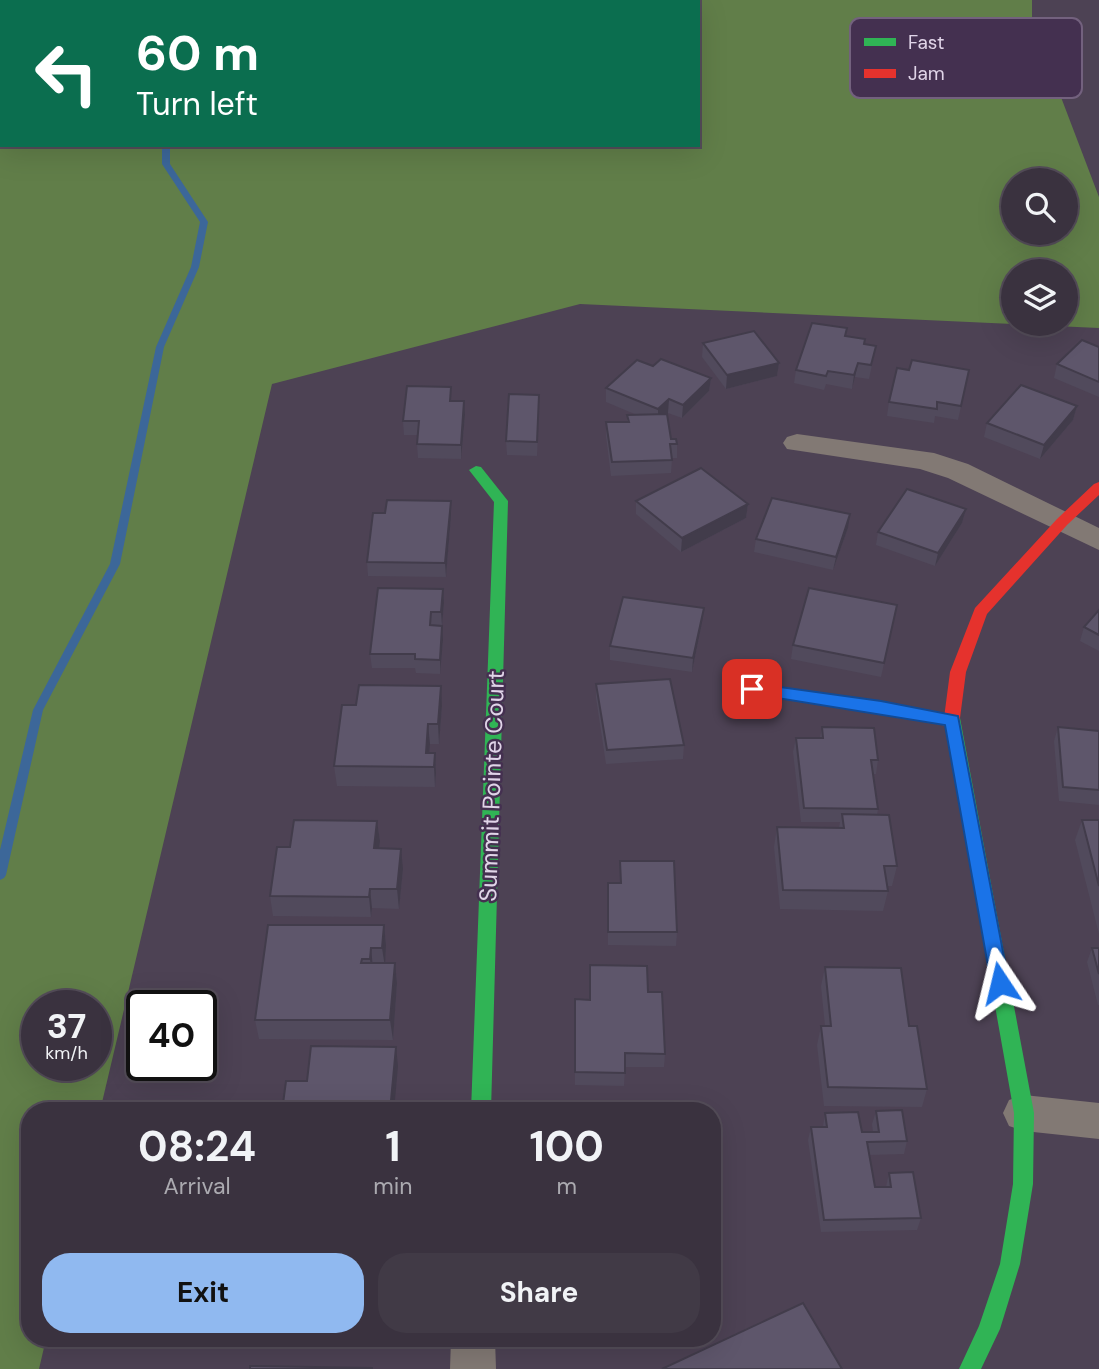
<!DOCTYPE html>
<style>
body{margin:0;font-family:"DM Sans",sans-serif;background:#413a46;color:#f1f3f6;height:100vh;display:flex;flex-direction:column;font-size:26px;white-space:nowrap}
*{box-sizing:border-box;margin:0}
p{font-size:23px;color:#abaab0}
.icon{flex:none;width:38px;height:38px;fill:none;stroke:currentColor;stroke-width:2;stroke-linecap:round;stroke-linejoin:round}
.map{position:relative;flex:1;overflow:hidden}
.side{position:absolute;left:21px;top:1102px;width:700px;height:245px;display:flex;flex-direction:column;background:#3a323f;border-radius:28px;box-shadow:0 7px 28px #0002,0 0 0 2px #544d59}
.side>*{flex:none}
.guide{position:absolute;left:0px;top:0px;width:700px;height:147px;box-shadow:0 7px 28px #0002,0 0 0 2px #544d59;background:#0b6e4f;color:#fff;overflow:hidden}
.tools{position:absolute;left:1001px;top:168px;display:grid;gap:14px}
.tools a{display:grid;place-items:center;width:77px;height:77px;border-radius:50%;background:#3a323f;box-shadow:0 7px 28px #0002,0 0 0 2px #544d59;font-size:35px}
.speed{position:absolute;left:21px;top:990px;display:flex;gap:14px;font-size:35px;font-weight:700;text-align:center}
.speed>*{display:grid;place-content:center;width:91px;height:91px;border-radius:50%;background:#3a323f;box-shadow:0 7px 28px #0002,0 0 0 2px #544d59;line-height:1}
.speed small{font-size:18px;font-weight:400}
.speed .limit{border:4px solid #111;border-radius:10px;background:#fff;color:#111}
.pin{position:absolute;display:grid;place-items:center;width:60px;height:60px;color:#fff;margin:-30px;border-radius:14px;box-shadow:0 4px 10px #0006}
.me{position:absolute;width:77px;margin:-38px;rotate:350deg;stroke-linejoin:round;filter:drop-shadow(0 0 5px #0008)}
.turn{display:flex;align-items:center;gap:24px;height:147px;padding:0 21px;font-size:32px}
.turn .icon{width:91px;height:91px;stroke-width:2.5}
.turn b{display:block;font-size:49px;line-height:60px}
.eta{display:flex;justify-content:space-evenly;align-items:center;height:119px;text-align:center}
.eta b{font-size:42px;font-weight:700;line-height:49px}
.cta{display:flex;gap:14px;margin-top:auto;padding:14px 21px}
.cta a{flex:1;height:80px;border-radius:28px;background:#90b9f0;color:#111;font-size:28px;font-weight:700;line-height:80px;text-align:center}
.cta a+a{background:#413a46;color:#f1f3f6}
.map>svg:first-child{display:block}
.forest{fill:#617e49;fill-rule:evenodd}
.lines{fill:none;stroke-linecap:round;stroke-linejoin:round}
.stream{fill:#3c6799;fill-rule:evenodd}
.lane{fill:#827974;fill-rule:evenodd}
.street{fill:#827974;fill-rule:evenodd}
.fast{fill:#30b455;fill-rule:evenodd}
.jam{fill:#e5322d;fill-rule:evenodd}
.wall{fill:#514a5c}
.shaded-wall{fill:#423c4b}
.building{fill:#5e566b;stroke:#423c4b;stroke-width:2}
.route{fill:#1a73e8;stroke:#114b97;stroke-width:2}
.labels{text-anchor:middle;stroke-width:5;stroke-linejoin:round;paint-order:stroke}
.street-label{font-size:24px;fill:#e0d4e8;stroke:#443050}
.key{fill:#443050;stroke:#73617e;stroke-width:2}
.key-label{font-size:19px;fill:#e0d4e8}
</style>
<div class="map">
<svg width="1099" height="1369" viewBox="0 0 1099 1369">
<rect width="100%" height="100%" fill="#4d4254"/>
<path class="forest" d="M 0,0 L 1032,0 L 1032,21 L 1099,197 L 1099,328 L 580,304 L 272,384 L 100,1111 L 30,1111 L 30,1339 L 46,1339 L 39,1369 L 0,1369 ZM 2,2 L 698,2 L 698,145 L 2,145 ZM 1013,180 L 1066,180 L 1066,233 L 1013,233 ZM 1013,271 L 1066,271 L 1066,324 L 1013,324 ZM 37,1006 L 96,1006 L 96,1066 L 37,1066 Z"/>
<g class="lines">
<g class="stream">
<polygon points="237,0 236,2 229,2 230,0"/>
<polygon points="162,145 170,145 170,164 208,222 199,267 164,347 120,564 43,710 6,875 4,878 0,880 0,850 33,710 110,564 156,347 191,267 200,222 162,164"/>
</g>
<polygon class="lane" points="752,683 881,701 952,715 960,721 952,727 881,713 746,693 744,689"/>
<g class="street">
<polygon points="797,434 934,453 968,464 1099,528 1099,550 948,478 920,469 787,449 783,443 787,437"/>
<polygon points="1024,1095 1099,1103 1099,1139 1024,1131 1009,1126 1003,1113 1009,1100"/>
<polygon points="451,1339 495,1339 496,1369 450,1369"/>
</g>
<g class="fast">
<polygon points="476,466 481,467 508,501 491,1111 471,1111 494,502 469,470"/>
<polygon points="952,712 960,718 1034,1113 1033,1184 1020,1264 1000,1329 981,1369 959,1369 979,1326 1000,1264 1013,1184 1014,1113 944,718"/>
</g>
<polygon class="jam" points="1099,482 1099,495 1067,525 987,614 966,672 960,718 958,722 946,722 944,718 950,672 975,608 1057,519 1094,484"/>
</g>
<g class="wall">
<polygon points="846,336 865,339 864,344 876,346 869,379 855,377 852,389 826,384 824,390 794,383 796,370"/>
<polygon points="703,343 779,363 777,376 726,389 702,357"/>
<polygon points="1099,347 1099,397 1054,378 1057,364"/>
<polygon points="653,366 711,378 709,391 682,418 668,413 667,414 671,439 677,444 677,458 672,458 671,473 611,476 606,436 606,422 627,422 627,415 637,415 606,402 606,388"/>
<polygon points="909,370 969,370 958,420 935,416 934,423 887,416 889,402"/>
<polygon points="452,401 464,401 465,415 461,459 418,458 417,444 418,435 404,435 403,421"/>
<polygon points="1077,406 1073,420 1040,459 984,437 987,423"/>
<polygon points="539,408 537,456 507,455 506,441"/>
<polygon points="451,501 451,515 446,577 368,576 367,562 385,513"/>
<polygon points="636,501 748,504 746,518 681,552 636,514"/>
<polygon points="966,509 962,523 935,566 876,545 878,532"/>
<polygon points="848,528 833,570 754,552 756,539"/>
<polygon points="443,589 444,603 442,626 443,640 440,674 416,673 415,668 372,668 370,654"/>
<polygon points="1099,610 1099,651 1080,641 1084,627"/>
<polygon points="894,619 881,677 791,659 793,645"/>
<polygon points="702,622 692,672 610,660 610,646"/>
<polygon points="596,684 684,745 683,759 606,764 596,698"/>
<polygon points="442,706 439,744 430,744 429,753 435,753 436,773 435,787 337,786 334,766"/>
<polygon points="822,727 878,760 876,774 873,774 878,809 877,815 897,866 892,886 887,886 888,891 883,911 780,909 774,847 777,827 839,828 840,822 801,822 793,752 796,738 820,738"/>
<polygon points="1058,727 1099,731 1099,805 1059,801 1054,741"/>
<polygon points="1082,820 1099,820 1099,934 1075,840"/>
<polygon points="377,821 380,841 379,848 403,869 399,909 372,908 371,917 273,916 270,896 290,847"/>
<polygon points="620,861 677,932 676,946 608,945 608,883 620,883"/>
<polygon points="384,925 386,945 385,963 395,963 397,983 393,1040 259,1039 255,1020"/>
<polygon points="1092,948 1099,948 1099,1005 1098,1005 1087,962"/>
<polygon points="825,967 909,1026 927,1089 922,1107 824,1106 817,1045 821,1026 825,1026 821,986"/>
<polygon points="648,992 665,1054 664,1067 625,1067 624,1086 575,1085 575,999 590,1000"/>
<polygon points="876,1111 907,1141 904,1154 869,1155 875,1187 886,1187 889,1173 921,1218 917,1230 821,1232 808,1140 811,1127 823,1127 825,1113 862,1132 873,1132 872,1124"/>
<polygon points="243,1339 379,1339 378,1348 245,1346"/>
</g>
<g class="shaded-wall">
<polygon points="779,363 777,376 726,389 727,375"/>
<polygon points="858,363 855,377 852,389 854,375"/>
<polygon points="711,378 709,391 682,418 683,405"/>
<polygon points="669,399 668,413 658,423 658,409"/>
<polygon points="464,401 465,415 461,459 461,445"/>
<polygon points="1077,406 1073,420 1040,459 1044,445"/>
<polygon points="451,501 451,515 446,577 445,563"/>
<polygon points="748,504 746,518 681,552 682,538"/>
<polygon points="966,509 962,523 935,566 938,553"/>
<polygon points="850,514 848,528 833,570 836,557"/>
<polygon points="443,589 444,603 442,626 441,612"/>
<polygon points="704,608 702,622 692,672 693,658"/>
<polygon points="442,626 443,640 440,674 440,660"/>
<polygon points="441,686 442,706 439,744 438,724"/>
<polygon points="428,724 430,744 428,767 426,753"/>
<polygon points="435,753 436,773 435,787 434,767"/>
<polygon points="377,821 380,841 377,868 374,848"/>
<polygon points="401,849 403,869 399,909 397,889"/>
<polygon points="370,889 372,908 371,917 369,897"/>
<polygon points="384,925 386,945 385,967 382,948"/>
<polygon points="371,948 373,968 372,978 370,959"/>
<polygon points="395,963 397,983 393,1040 390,1020"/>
<polygon points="396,1047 398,1066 394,1111 390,1111"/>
</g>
<g class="building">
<polygon points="812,323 847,328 845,336 865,339 864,344 876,346 871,365 858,363 854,375 828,371 826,376 796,370"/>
<polygon points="754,331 779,363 727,375 703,343"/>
<polygon points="1082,340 1099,347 1099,382 1057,364"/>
<polygon points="661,359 711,378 683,405 669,399 658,409 606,388 637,360 653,366"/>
<polygon points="912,360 969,370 961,406 937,402 937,409 889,402 897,368 909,370"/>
<polygon points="1021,385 1077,406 1044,445 987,423"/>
<polygon points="407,386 451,387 450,401 464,401 461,445 417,444 419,421 403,421"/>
<polygon points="509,394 539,395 537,442 506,441"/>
<polygon points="667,414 671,439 676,439 677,444 670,444 672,460 612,462 606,422 629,422 627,415"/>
<polygon points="701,468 748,504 682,538 636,501"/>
<polygon points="907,489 966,509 938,553 878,532"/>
<polygon points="772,498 850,514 836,557 756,539"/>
<polygon points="387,500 451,501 445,563 367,562 373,513 385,513"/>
<polygon points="378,588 443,589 441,612 431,612 430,625 442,626 440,660 415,659 415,654 370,654"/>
<polygon points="809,588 897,605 884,663 793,645"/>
<polygon points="623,597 704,608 693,658 610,646"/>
<polygon points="1099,610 1099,635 1084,627"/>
<polygon points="670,679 684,745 607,750 596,684"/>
<polygon points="359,685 441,686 438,724 428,724 426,753 435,753 434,767 334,766 342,705 356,705"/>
<polygon points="822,727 874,728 878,760 871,760 878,809 804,808 796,738 823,738"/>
<polygon points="1058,727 1099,731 1099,790 1063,787"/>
<polygon points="842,814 889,815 897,866 884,866 888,891 783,890 777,827 844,828"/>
<polygon points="294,820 377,821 374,848 401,849 397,889 370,889 369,897 270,896 277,847 290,847"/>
<polygon points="1082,820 1099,820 1099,886"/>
<polygon points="620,861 674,861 677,932 608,932 608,883 621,883"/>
<polygon points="268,925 384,925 382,948 371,948 370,959 362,959 361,963 395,963 390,1020 255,1020"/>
<polygon points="1092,948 1099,948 1099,974"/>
<polygon points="590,965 647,966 648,992 662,992 665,1054 625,1053 625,1073 575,1072 575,999 590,1000"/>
<polygon points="825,967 901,968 909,1026 917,1026 927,1089 828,1087 821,1026 831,1026"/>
<polygon points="311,1046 396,1047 390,1111 282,1111 286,1081 307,1081"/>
<polygon points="902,1110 907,1141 867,1142 875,1187 891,1187 889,1173 913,1172 921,1218 824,1220 811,1127 827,1127 825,1113 858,1112 862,1132 879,1132 876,1111"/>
<polygon points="803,1303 842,1369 662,1369"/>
<polygon points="250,1366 372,1368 372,1369 250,1369"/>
</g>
<polygon class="route" points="752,683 881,701 958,716 1009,983 1007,988 1000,990 994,988 991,983 945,725 746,693 744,689"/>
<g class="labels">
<g class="street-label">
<text transform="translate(492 786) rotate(-88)" y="8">Summit Pointe Court</text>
</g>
</g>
<rect x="850" y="18" width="232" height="80" rx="10" class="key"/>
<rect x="864" y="38" width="32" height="8" fill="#30b455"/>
<rect x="864" y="69" width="32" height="9" fill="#e5322d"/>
<g class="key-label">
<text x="908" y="49">Fast</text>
<text x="908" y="80">Jam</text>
</g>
</svg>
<div class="tools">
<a><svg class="icon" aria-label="search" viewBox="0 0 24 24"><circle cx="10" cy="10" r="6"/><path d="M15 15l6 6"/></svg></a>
<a><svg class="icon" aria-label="layers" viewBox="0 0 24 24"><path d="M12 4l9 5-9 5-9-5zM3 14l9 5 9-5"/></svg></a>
</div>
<div class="speed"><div>37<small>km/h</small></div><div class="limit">40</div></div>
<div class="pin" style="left:752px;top:689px;background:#d93025"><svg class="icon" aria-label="arrive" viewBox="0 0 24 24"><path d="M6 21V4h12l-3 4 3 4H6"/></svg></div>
<svg class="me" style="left:1000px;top:983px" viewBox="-20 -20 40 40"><path d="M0-17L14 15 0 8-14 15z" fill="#1a73e8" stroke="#fff" stroke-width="4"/></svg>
<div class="guide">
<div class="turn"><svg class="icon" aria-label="left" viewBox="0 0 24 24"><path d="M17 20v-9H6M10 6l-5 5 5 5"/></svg><div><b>60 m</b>Turn left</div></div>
</div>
<section class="side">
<div class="eta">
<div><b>08:24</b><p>Arrival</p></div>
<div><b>1</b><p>min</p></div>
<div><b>100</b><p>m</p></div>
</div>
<div class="cta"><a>Exit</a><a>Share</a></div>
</section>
</div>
